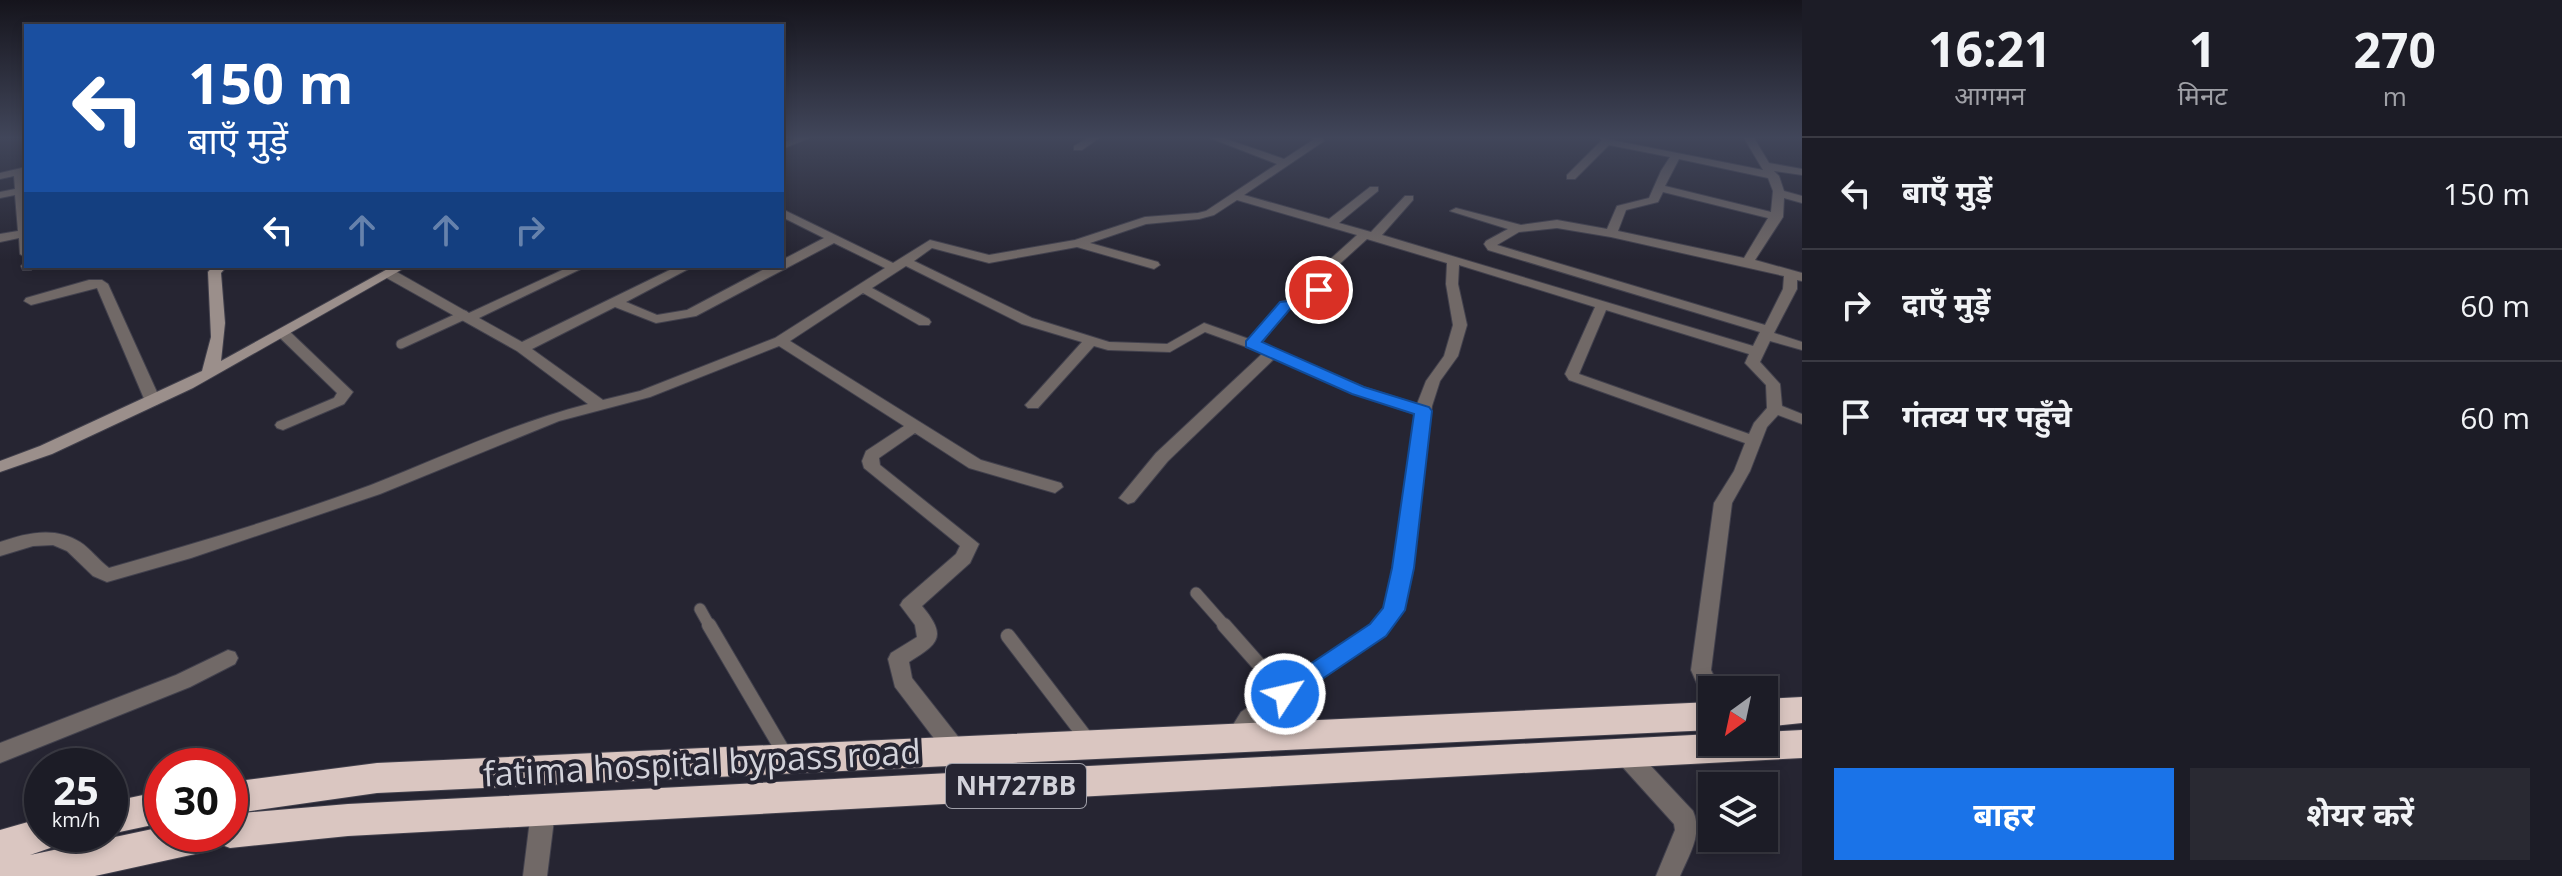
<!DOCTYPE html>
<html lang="hi">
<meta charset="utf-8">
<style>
body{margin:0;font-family:"Open Sans","Noto Sans Devanagari",sans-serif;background:#292932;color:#f1f3f6;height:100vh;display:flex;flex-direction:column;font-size:30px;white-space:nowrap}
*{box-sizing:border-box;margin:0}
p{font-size:26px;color:#a0a1a7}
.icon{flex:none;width:44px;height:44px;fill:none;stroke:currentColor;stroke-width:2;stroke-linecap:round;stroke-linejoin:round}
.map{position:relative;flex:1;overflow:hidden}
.drawer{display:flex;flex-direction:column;background:#1c1c26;width:760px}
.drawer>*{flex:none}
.banner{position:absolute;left:24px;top:24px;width:760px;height:244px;border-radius:0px;box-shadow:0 4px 12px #0003,0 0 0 2px #3a3a43;background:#1a4fa0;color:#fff;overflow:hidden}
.needle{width:52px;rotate:213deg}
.buttons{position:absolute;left:1698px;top:676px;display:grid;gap:16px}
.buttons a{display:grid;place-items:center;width:80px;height:80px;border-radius:0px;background:#1c1c26;box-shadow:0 4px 12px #0003,0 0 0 2px #3a3a43;font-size:40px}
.speed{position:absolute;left:24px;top:748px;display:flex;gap:16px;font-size:40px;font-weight:700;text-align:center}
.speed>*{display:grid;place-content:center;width:104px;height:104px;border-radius:50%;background:#1c1c26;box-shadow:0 4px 12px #0003,0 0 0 2px #3a3a43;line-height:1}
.speed small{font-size:20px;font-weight:400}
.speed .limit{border:12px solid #d22;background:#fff;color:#111}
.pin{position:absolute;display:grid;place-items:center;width:68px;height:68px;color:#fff;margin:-34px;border:4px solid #fff;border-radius:50%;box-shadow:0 2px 8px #0007}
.me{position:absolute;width:88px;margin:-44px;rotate:55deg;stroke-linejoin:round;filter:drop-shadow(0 0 6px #0008)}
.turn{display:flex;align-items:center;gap:28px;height:168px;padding:0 32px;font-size:36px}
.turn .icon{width:104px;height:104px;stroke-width:2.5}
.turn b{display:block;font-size:56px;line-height:68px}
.lanes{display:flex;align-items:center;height:76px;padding:0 32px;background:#0003;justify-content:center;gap:40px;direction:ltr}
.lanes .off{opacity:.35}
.eta{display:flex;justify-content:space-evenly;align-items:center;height:136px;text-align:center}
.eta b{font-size:48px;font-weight:700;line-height:56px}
.button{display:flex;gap:16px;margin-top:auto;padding:16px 32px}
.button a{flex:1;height:92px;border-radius:0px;background:#1a73e8;color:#fff;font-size:32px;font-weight:700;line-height:92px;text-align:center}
.button a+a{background:#292932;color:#f1f3f6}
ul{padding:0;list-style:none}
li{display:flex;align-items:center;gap:24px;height:112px;padding:0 32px;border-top:2px solid #3a3a43}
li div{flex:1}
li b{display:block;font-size:30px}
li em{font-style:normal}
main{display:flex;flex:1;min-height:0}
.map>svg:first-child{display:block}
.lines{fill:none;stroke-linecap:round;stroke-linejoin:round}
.lane-far2-casing{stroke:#42414d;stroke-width:11}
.lane-far1-casing{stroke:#42414d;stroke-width:13}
.lane-casing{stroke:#42414d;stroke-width:16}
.street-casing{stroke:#42414d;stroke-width:2}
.secondary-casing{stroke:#42414d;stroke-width:2}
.highway-casing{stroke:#42414d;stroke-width:2}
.lane-far2{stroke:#716967;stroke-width:9}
.lane-far1{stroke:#716967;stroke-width:11}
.lane{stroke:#716967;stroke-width:14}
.street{fill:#716967;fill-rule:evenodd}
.secondary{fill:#9b8f8b;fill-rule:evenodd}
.highway{fill:#dac6c1;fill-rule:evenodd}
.route{fill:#1a73e8;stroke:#114b97;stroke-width:2}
.labels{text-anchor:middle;stroke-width:8;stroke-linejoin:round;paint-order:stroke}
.shield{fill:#262532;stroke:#9f9fa8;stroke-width:2}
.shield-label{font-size:26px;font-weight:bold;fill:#d3d3db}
.near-street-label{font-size:34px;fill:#d3d3db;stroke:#262532}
</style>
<main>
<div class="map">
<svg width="1802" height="876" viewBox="0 0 1802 876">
<rect width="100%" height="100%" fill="#262532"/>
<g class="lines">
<defs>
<polyline id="lane-far2" points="401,344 464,315"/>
<g id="lane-far1">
<polyline points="1196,593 1226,627"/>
<polyline points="700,609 710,627"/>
</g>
<g id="lane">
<polyline points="709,625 786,756"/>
<polyline points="1224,625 1285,694"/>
<polyline points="1008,636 1087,739"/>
</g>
<g id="street">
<polygon points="796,138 809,138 782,149 782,143"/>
<polygon points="1088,138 1099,138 1082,150 1074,150 1074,146"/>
<path d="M 1210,138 L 1223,138 L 1284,159 L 1313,140 L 1312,138 L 1322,138 L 1324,141 L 1244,195 L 1329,219 L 1370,187 L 1378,187 L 1378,191 L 1339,223 L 1371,232 L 1405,196 L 1413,196 L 1413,200 L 1382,235 L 1753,346 L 1760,332 L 1488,250 L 1484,244 L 1486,241 L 1508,229 L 1450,211 L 1456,208 L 1521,225 L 1557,220 L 1607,229 L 1617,206 L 1649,198 L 1661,171 L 1670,157 L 1609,145 L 1575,179 L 1567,179 L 1567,175 L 1602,140 L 1601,138 L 1763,170 L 1744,138 L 1754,138 L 1769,163 L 1802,169 L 1802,175 L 1774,171 L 1779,176 L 1784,191 L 1802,196 L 1802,203 L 1784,198 L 1783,217 L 1755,260 L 1802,273 L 1802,281 L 1797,280 L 1797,289 L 1774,333 L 1802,342 L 1802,350 L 1770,341 L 1760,362 L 1780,384 L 1782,406 L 1802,414 L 1802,424 L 1778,415 L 1767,427 L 1750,471 L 1732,503 L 1711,670 L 1720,690 L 1712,690 L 1712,705 L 1705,702 L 1691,670 L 1714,503 L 1734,471 L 1745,443 L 1569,380 L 1565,374 L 1595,307 L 1459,265 L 1458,284 L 1467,325 L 1458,356 L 1440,381 L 1432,406 L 1412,568 L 1401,615 L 1385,635 L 1257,724 C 1249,737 1244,750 1228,745 L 1225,738 L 1241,712 L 1371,625 L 1385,608 L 1394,568 L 1415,414 L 1353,393 L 1275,358 L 1168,461 L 1134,502 L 1128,504 L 1119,498 L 1156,453 L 1263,353 L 1205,332 L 1170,352 L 1108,350 L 1094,346 L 1038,408 L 1028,408 L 1025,405 L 1028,402 L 1082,342 L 1022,324 L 906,266 L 872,288 L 929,319 L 931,322 L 929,325 L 919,325 L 863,293 L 790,341 L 981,460 L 1061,483 L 1063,487 L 1055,493 L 969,468 L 915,433 L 879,458 L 880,465 L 979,544 L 970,563 L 922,606 C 948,637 938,644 909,662 L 912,678 L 993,781 L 996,788 L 993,795 L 985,798 L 977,795 L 895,687 L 888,659 L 891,653 L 917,637 L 915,625 L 900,605 L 903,600 L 956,554 L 960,546 L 864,468 L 862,461 L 866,451 L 904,426 L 779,346 L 650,397 L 559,421 L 380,494 L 191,558 L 107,582 L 93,576 L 67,551 L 53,545 L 33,546 L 0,556 L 0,542 C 26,533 55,526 80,542 C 91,549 98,560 109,568 C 196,543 285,517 371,485 C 443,457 513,423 588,404 L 517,351 L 385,277 L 385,271 L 395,271 L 469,313 L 571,266 L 587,266 L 479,318 L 522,342 L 678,266 L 694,266 L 626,302 L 657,315 L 687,310 L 770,266 L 782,266 L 782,260 L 824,238 L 782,217 L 782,209 L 893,263 L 930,240 L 989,255 L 1075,240 L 1145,217 L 1198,213 L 1206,211 L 1277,164 ZM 1679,159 L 1768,178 L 1773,191 L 1771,212 L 1665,186 ZM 1663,192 L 1768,218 L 1744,258 L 1618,231 L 1626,210 L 1658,202 ZM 1237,200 L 1357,235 L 1326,263 L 1309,294 L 1281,302 L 1249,339 L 1204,323 L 1167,344 L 1109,342 L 1032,318 L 914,261 L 932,248 L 989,263 L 1077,247 L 1154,269 L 1160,265 L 1158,262 L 1090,243 L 1146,224 L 1199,219 L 1214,215 ZM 1557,228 L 1611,237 L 1784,276 L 1783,289 L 1765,325 L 1497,245 L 1519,232 ZM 1367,239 L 1447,263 L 1446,284 L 1453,325 L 1444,356 L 1426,381 L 1417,404 L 1363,387 L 1261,343 L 1290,308 L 1318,300 L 1334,269 ZM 834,243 L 885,268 L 775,338 L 640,391 L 603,400 L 532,349 L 615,307 L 656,323 L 696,316 ZM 1606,310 L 1749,354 L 1745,363 L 1766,385 L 1767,408 L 1754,423 L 1749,434 L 1579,374 Z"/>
<polygon points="26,167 25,174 26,258 20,254 19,238 0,242 0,234 18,231 15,195 0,198 0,192 15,189 14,176 0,179 0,173"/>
<polygon points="26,262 26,266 33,266 31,270 23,270 21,266"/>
<polygon points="89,280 102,280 108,284 161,401 158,404 153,406 145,401 97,288 31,305 24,301 26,298"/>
<polygon points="282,328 287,329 353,392 344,404 283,430 277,428 275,425 277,422 334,398 337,393 277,335 275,332"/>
<polygon points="228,650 235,652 238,658 235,664 190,687 0,763 0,743 176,675"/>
<path d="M 1626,745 L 1634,748 L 1693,811 C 1703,834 1689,855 1680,876 L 1656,876 L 1675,830 L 1674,824 L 1618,762 L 1615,755 L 1618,748 Z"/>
<polygon points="543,801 551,804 555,812 547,876 523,876 531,812 535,804"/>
</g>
<polygon id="secondary" points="213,266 227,266 221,273 225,323 221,361 393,266 408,266 193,388 52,454 0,472 0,461 40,446 202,371 211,337 208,272"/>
<g id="highway">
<polygon points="1802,697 1802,723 1764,727 1764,699"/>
<polygon points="1712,702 1712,730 377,793 230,814 230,782 377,763"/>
<polygon points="1802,730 1802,758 348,836 230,848 222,845 209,851 95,876 0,876 0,830 42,818 42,834 61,834 56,846 30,855 162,827 162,834 230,834 230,814 348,804 1712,734 1712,742 1764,742 1764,732"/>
<polygon points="162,791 162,823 110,834 109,834 110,802"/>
</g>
</defs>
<use href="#lane-far2" class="lane-far2-casing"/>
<use href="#lane-far1" class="lane-far1-casing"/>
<use href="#lane" class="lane-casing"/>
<use href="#street" class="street-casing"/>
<use href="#secondary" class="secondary-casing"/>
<use href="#highway" class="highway-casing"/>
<use href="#lane-far2" class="lane-far2"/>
<use href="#lane-far1" class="lane-far1"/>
<use href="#lane" class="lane"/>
<use href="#street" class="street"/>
<use href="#secondary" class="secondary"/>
<use href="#highway" class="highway"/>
</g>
<linearGradient id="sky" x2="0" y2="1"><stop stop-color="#15141c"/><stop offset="0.53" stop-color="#41465a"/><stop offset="1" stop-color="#41465a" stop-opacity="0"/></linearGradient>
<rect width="1802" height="260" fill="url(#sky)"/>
<polygon class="route" points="1319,286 1325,287 1325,293 1309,308 1290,309 1262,342 1364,387 1429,407 1432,411 1414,568 1405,610 1386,636 1285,704 1276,701 1273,694 1276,687 1370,624 1383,608 1392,568 1414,414 1352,394 1246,347 1246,341 1280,302 1299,300"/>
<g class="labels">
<rect class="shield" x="946" y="764" width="140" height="44" rx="6"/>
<g class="shield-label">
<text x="1016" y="795">NH727BB</text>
</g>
<g class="near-street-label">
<text transform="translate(702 763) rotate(-3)" y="12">fatima hospital bypass road</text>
</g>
</g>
</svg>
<div class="buttons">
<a><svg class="needle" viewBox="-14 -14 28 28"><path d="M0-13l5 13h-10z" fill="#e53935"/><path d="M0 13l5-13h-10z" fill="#a0a1a7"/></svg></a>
<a><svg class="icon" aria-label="layers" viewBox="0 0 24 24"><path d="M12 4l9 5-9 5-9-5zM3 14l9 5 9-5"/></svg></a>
</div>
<div class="speed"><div>25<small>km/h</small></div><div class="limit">30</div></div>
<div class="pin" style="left:1319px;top:290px;background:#d93025"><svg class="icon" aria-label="arrive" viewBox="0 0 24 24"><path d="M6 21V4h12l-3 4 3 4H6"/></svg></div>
<svg class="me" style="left:1285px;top:694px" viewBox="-20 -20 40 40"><circle r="17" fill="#1a73e8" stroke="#fff" stroke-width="3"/><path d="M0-11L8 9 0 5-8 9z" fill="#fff"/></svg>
<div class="banner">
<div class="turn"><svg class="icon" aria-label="left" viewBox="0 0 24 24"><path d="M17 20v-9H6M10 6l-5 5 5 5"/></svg><div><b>150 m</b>बाएँ मुड़ें</div></div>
<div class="lanes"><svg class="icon" aria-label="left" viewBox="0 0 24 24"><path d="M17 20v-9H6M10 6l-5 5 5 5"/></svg><svg class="icon off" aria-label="ahead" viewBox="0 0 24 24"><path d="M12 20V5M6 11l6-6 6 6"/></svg><svg class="icon off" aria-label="ahead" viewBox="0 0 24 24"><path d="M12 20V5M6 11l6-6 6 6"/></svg><svg class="icon off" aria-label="right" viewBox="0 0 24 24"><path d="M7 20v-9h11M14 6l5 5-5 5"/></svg></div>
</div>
</div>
<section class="drawer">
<div class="eta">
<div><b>16:21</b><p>आगमन</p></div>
<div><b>1</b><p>मिनट</p></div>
<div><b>270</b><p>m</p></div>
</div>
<ul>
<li><svg class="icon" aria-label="left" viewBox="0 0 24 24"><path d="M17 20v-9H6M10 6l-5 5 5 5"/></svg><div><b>बाएँ मुड़ें</b></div><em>150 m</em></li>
<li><svg class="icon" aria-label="right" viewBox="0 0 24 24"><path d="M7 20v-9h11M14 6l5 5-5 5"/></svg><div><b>दाएँ मुड़ें</b></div><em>60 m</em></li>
<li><svg class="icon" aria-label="arrive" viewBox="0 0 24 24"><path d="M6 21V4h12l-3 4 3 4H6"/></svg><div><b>गंतव्य पर पहुँचे</b></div><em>60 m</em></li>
</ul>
<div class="button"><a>बाहर</a><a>शेयर करें</a></div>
</section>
</main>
